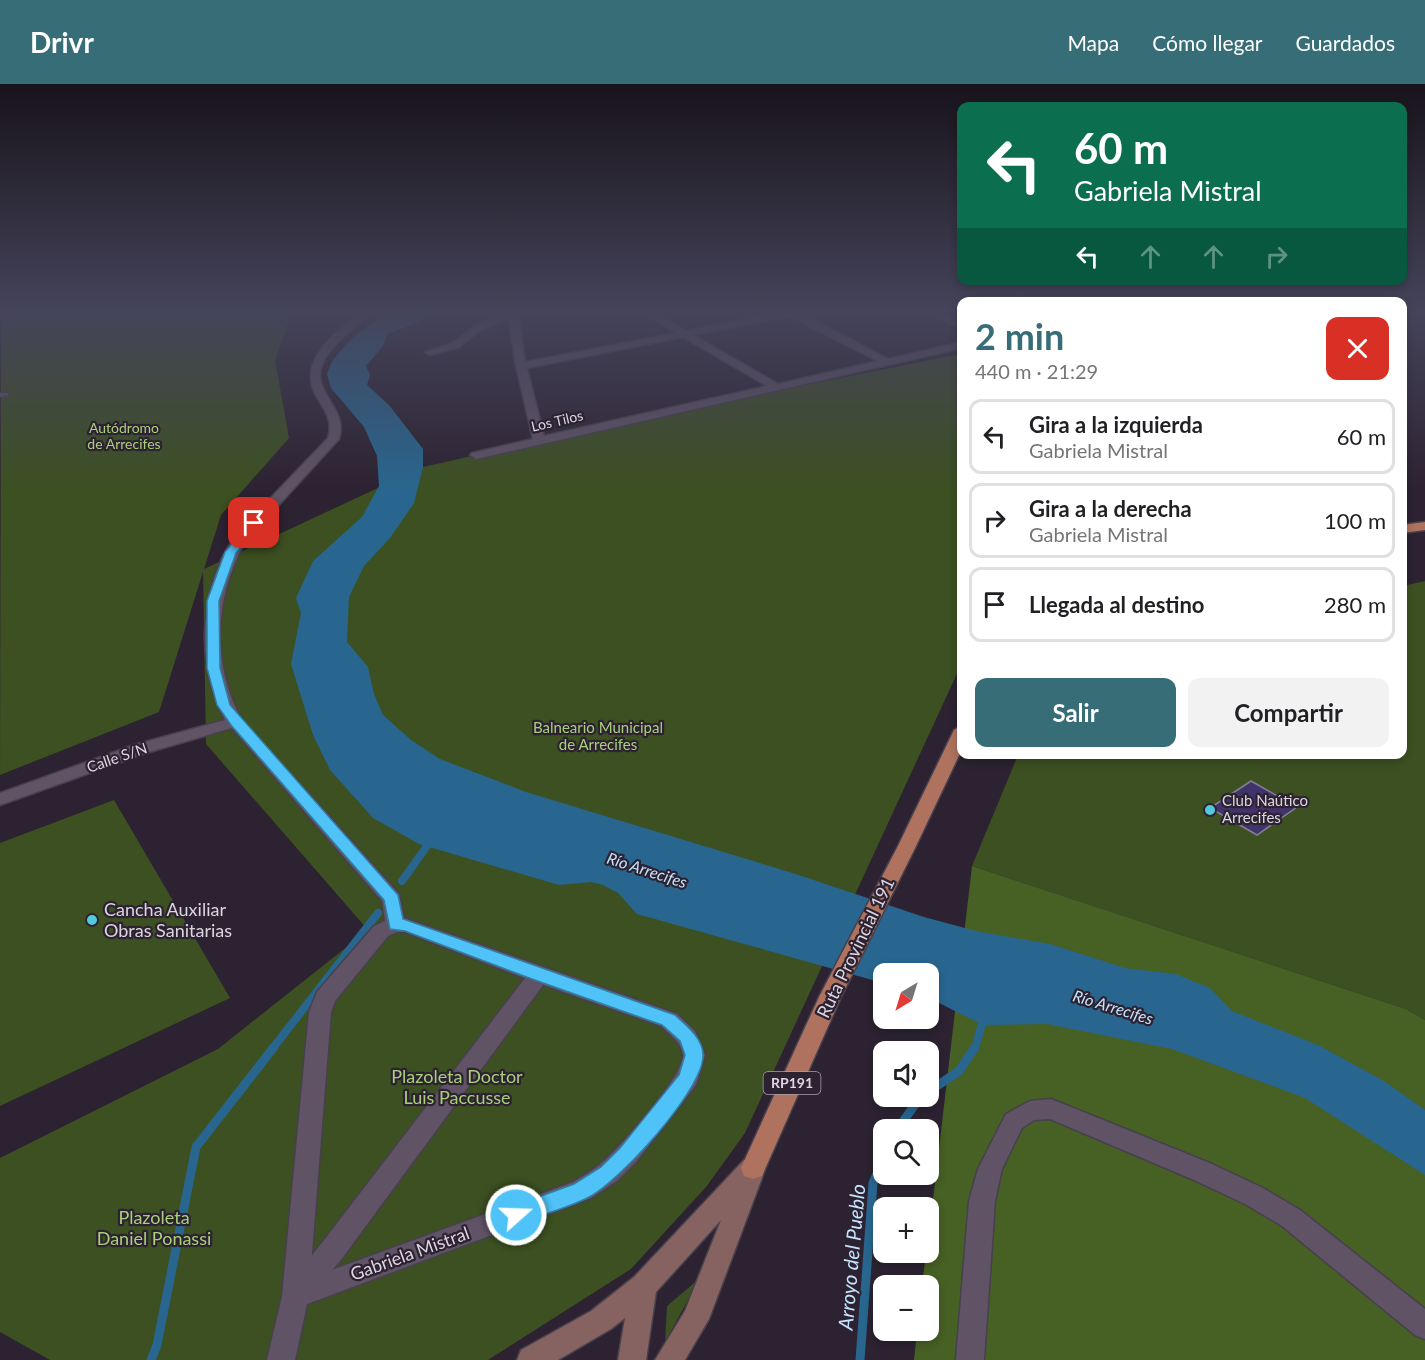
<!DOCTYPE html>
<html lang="es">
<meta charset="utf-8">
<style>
body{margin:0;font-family:Lato,sans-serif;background:#f2f2f2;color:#202124;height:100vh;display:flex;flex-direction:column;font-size:22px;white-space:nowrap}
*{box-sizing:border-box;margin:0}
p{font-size:20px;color:#757577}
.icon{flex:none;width:33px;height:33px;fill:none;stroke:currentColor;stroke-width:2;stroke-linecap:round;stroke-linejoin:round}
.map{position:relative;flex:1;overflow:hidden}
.drawer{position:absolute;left:957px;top:213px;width:450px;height:462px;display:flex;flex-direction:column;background:#fff;border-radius:12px;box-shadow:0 3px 9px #0003}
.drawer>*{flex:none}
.top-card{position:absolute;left:957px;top:18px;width:450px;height:183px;border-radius:12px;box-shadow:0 3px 9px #0003;background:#0b6e4f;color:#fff;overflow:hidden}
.needle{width:39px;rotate:218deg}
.controls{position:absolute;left:873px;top:879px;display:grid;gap:12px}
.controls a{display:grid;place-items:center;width:66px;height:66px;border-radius:12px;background:#fff;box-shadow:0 3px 9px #0003;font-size:30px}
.pin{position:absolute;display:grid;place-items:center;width:51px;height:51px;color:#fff;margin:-26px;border-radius:12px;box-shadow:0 3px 9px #0006}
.me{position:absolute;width:66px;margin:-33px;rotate:70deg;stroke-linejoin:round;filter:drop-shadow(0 0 4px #0008)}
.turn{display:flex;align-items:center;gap:21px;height:126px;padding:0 18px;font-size:27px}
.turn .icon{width:78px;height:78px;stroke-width:2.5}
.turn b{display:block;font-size:42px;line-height:51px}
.lanes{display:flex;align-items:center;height:57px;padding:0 18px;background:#0003;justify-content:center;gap:30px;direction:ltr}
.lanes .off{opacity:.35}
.round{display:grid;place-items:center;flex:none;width:63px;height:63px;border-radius:12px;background:#f2f2f2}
.overview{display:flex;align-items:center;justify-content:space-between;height:102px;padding:0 18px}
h1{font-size:36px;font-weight:700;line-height:45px;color:#376d77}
.action{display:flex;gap:12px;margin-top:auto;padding:12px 18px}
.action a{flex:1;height:69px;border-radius:12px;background:#376d77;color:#fff;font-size:24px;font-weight:700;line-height:69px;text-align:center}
.action a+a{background:#f2f2f2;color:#202124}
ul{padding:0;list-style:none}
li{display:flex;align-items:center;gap:18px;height:75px;margin:0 12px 9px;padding:0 6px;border:3px solid #e0e0e0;border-radius:12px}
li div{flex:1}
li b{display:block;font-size:22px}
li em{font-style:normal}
header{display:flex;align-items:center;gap:36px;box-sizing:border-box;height:84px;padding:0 30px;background:#376d77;color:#fff}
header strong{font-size:28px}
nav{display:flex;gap:33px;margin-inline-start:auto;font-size:21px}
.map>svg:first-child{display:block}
.green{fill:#3c5021}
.forest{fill:#476024}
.water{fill:#28668f}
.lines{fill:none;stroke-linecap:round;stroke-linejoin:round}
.stream-far1{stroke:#28668f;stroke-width:8}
.stream{stroke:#28668f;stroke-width:9}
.building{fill:#40346a;stroke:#827f94;stroke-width:1.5}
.service-casing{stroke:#48404d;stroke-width:2}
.pedestrian-casing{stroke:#48404d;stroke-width:3}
.minor-casing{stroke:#48404d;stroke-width:3}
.secondary-casing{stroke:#48404d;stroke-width:3}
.primary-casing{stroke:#48404d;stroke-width:3}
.service{fill:#5f5365;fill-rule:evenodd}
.pedestrian{fill:#5f5365;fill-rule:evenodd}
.minor{fill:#5f5365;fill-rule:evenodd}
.secondary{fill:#866261;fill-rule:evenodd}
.primary{fill:#ae725e;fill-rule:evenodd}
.route{fill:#4fc3f7;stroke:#337fa1;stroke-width:1.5}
.poi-dot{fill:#53cadc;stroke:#2c2231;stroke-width:2}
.labels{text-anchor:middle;stroke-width:4.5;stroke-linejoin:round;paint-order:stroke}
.far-street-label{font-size:14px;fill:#ddd6e0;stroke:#2c2231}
.far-park-label{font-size:14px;fill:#a9d079;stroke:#2c2231}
.shield{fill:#2c2231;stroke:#a8a0ac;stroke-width:1.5}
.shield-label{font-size:14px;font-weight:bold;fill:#ddd6e0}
.park-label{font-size:15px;fill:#a9d079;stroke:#2c2231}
.street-label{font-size:15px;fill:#ddd6e0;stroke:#2c2231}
.poi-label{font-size:15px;fill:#ddd6e0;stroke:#2c2231;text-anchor:start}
.water-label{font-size:16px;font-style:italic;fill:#c4e4fd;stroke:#2c2231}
.near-poi-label{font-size:18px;fill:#ddd6e0;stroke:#2c2231;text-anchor:start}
.near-street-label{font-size:18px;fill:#ddd6e0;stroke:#2c2231}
.near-park-label{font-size:18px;fill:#a9d079;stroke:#2c2231}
.near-water-label{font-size:20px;font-style:italic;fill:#c4e4fd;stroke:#2c2231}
</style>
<header>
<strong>Drivr</strong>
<nav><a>Mapa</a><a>Cómo llegar</a><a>Guardados</a></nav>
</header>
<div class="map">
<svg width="1425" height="1276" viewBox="0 0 1425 1276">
<rect width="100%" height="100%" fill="#2c2231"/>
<g class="green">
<polygon points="1,228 292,228 275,276 289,354 221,431 204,485 423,383 654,331 961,270 961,581 745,1049 706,1103 631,1185 488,1276 50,1276 0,1248 0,1074 218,965 368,846 206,660 203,488 159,628 0,691"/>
<polygon points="1425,497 1425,936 1406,925 972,782 1018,671 1402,670 1403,502"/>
<polygon points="114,716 230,914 0,1022 0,759"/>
<polygon points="700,1194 665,1258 667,1222"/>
</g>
<polygon class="forest" points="972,782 1406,925 1425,936 1425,1276 914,1276 917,1247 928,1246 928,1202 922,1201 926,1169 928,1168 929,1150"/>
<polygon class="water" points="388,228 432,228 419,238 387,250 383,262 366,282 370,291 367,301 389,321 423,365 423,383 414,419 390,454 364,482 349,513 347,558 368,583 374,610 383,631 411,656 440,675 526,708 799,791 924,833 976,847 1050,860 1125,884 1176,890 1210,904 1232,927 1320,962 1384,997 1425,1026 1425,1091 1305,1014 1172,965 1047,940 983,941 929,914 928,890 884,890 883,899 637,830 618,809 603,801 591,798 559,801 419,760 373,734 330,686 313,651 291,580 301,529 296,514 313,477 362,433 379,402 377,372 364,343 331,304 327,290 332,277 353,253"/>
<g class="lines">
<g class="stream-far1">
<polyline points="402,797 427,762"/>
<polyline points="273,964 378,829"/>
<polyline points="975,964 984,933"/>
</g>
<g class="stream">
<polyline points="928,1008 959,987 975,963"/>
<polyline points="897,1046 921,1012"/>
<polyline points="151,1276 157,1261 196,1063 274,963"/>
<polyline points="860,1276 873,1099 884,1074"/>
</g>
</g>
<polygon class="building" points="1251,697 1297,723 1257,751 1210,724"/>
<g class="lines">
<defs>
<polygon id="service" points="0,309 8,309 9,311 0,313"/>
<polygon id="pedestrian" points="539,883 546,885 550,891 546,897 343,1173 305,1220 296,1224 287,1220 283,1211 287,1202 325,1155 532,885"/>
<g id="minor">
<path d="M 362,228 L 372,228 C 358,243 340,252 328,270 C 302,307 350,320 339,355 L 246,457 C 214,512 211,580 242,636 L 399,810 L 404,834 L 677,930 L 695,947 L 705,971 L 696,1001 L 636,1078 L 617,1097 L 591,1114 L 307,1220 L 295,1276 L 267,1276 L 282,1212 L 309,928 L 317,908 L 374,842 L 385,837 L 382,817 L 232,644 L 146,669 L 0,721 L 0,709 L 134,661 L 225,636 C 196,580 198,509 233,455 C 241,443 254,432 264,421 C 285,399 307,376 328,354 C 333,338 326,328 318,315 C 294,278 335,249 362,228 ZM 397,848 L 405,848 L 532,897 L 661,942 C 669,950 682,959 683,971 C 684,992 618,1066 600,1080 C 592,1087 582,1092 573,1098 L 310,1194 L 331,928 L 335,917 L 388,852 Z"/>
<path d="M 506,228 L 518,228 L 525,278 L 676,249 L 643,228 L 654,228 L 686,247 L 779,228 L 799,228 L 888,275 L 962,258 L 962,264 L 476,375 L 470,371 L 472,369 L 533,355 L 516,282 L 509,234 L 481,246 L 459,263 L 430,271 L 425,268 L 453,259 L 475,242 ZM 789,232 L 878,277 L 778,300 L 693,251 ZM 683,253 L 767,302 L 544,352 L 527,284 Z"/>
<polygon points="925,228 938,228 962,238 962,245"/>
<polygon points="1051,1015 1212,1080 1263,1104 1300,1126 1425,1225 1425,1255 1415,1251 1282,1142 1245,1120 1194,1096 1050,1035 1034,1036 1022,1044 1002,1085 995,1117 984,1276 956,1276 969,1117 978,1085 1006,1030 1030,1017"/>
</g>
<polygon id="secondary" points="753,1073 762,1076 765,1084 762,1094 709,1235 685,1276 655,1276 685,1227 721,1136 656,1208 646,1276 618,1276 625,1234 611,1245 558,1276 517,1276 521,1266 591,1227 634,1193 744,1076"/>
<g id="primary">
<polygon points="1425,438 1425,446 1402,449 1402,441"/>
<polygon points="962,641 962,665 916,762 841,913 762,1092 753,1095 744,1092 741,1084 819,913 898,762 954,646"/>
</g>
</defs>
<use href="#service" class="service-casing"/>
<use href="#pedestrian" class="pedestrian-casing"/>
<use href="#minor" class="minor-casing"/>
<use href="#secondary" class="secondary-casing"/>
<use href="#primary" class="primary-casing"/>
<use href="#service" class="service"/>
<use href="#pedestrian" class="pedestrian"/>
<use href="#minor" class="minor"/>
<use href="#secondary" class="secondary"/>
<use href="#primary" class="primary"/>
</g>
<linearGradient id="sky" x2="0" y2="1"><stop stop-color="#18131b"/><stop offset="0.56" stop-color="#45445a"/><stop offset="1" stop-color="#45445a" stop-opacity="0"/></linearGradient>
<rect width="1425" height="407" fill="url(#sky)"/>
<path class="route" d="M 254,436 L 260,439 L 236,469 L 219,517 L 220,584 L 230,621 L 398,811 L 403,835 L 675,931 C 686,941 704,955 703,972 C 703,1006 620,1097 589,1113 C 567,1125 539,1131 516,1140 L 508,1137 L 505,1131 L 508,1124 L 574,1100 L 601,1083 L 620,1064 L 679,991 L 685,971 L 680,957 L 662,941 L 532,895 L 405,847 L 390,845 L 384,816 L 231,641 L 217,621 L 207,584 L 207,517 L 225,468 L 250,437 Z"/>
<g class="poi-dot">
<circle cx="1210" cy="726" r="6"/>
<circle cx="92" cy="836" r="6"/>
</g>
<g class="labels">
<g class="far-street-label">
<text transform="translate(557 337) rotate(-13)" y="5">Los Tilos</text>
</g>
<g class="far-park-label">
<text x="124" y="349">Autódromo<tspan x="124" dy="16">de Arrecifes</tspan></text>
</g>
<rect class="shield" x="763.5" y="988" width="57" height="22" rx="4.5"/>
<g class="shield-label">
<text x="792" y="1004">RP191</text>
</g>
<g class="park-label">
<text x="598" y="649">Balneario Municipal<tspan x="598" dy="17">de Arrecifes</tspan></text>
</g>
<g class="street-label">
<text transform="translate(117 674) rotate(-19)" y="5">Calle S/N</text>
</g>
<g class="poi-label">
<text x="1222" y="722">Club Naútico<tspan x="1222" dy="17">Arrecifes</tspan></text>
</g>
<g class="water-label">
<text transform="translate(647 786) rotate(18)" y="6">Río Arrecifes</text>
<text transform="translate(1113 923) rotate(17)" y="6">Río Arrecifes</text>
</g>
<g class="near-poi-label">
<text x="104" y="832">Cancha Auxiliar<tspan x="104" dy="21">Obras Sanitarias</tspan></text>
</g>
<g class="near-street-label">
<text transform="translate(856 864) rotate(-64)" y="6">Ruta Provincial 191</text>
<text transform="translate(410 1170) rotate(-20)" y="6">Gabriela Mistral</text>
</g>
<g class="near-park-label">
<text x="457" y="999">Plazoleta Doctor<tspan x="457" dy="21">Luis Paccusse</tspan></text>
<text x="154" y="1140">Plazoleta<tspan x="154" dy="21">Daniel Ponassi</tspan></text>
</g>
<g class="near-water-label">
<text transform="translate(852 1173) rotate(-85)" y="7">Arroyo del Pueblo</text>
</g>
</g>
</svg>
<div class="controls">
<a><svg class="needle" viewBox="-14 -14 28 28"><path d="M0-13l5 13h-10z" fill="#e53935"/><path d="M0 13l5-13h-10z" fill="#757577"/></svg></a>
<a><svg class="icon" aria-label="sound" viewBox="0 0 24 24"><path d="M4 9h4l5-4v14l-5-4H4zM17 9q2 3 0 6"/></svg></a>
<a><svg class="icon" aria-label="search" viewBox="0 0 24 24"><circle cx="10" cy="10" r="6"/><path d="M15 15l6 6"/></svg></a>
<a>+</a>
<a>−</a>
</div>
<div class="pin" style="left:254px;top:439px;background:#d93025"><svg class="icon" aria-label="arrive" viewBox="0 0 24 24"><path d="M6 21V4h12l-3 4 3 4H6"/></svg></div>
<svg class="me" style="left:516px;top:1131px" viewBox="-20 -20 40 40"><circle r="17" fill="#4fc3f7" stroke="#fff" stroke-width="3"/><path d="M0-11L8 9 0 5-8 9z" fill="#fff"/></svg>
<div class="top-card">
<div class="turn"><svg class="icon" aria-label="left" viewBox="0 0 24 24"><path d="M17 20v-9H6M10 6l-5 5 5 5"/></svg><div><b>60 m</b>Gabriela Mistral</div></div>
<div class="lanes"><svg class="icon" aria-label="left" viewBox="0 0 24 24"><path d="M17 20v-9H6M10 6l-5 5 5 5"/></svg><svg class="icon off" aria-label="ahead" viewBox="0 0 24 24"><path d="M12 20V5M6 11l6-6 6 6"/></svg><svg class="icon off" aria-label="ahead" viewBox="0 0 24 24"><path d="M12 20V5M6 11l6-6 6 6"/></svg><svg class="icon off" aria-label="right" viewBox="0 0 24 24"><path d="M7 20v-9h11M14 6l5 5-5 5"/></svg></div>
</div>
<section class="drawer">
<div class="overview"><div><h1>2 min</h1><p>440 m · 21:29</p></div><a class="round" style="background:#d93025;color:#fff"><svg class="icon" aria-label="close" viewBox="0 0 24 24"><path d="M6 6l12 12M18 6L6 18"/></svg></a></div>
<ul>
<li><svg class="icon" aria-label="left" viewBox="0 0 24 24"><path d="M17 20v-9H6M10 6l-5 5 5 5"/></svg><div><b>Gira a la izquierda</b><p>Gabriela Mistral</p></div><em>60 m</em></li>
<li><svg class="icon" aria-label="right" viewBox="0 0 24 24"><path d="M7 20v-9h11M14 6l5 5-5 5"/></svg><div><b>Gira a la derecha</b><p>Gabriela Mistral</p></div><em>100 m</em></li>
<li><svg class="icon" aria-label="arrive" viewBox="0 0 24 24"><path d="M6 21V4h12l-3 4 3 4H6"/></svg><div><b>Llegada al destino</b></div><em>280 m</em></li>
</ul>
<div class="action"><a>Salir</a><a>Compartir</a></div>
</section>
</div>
